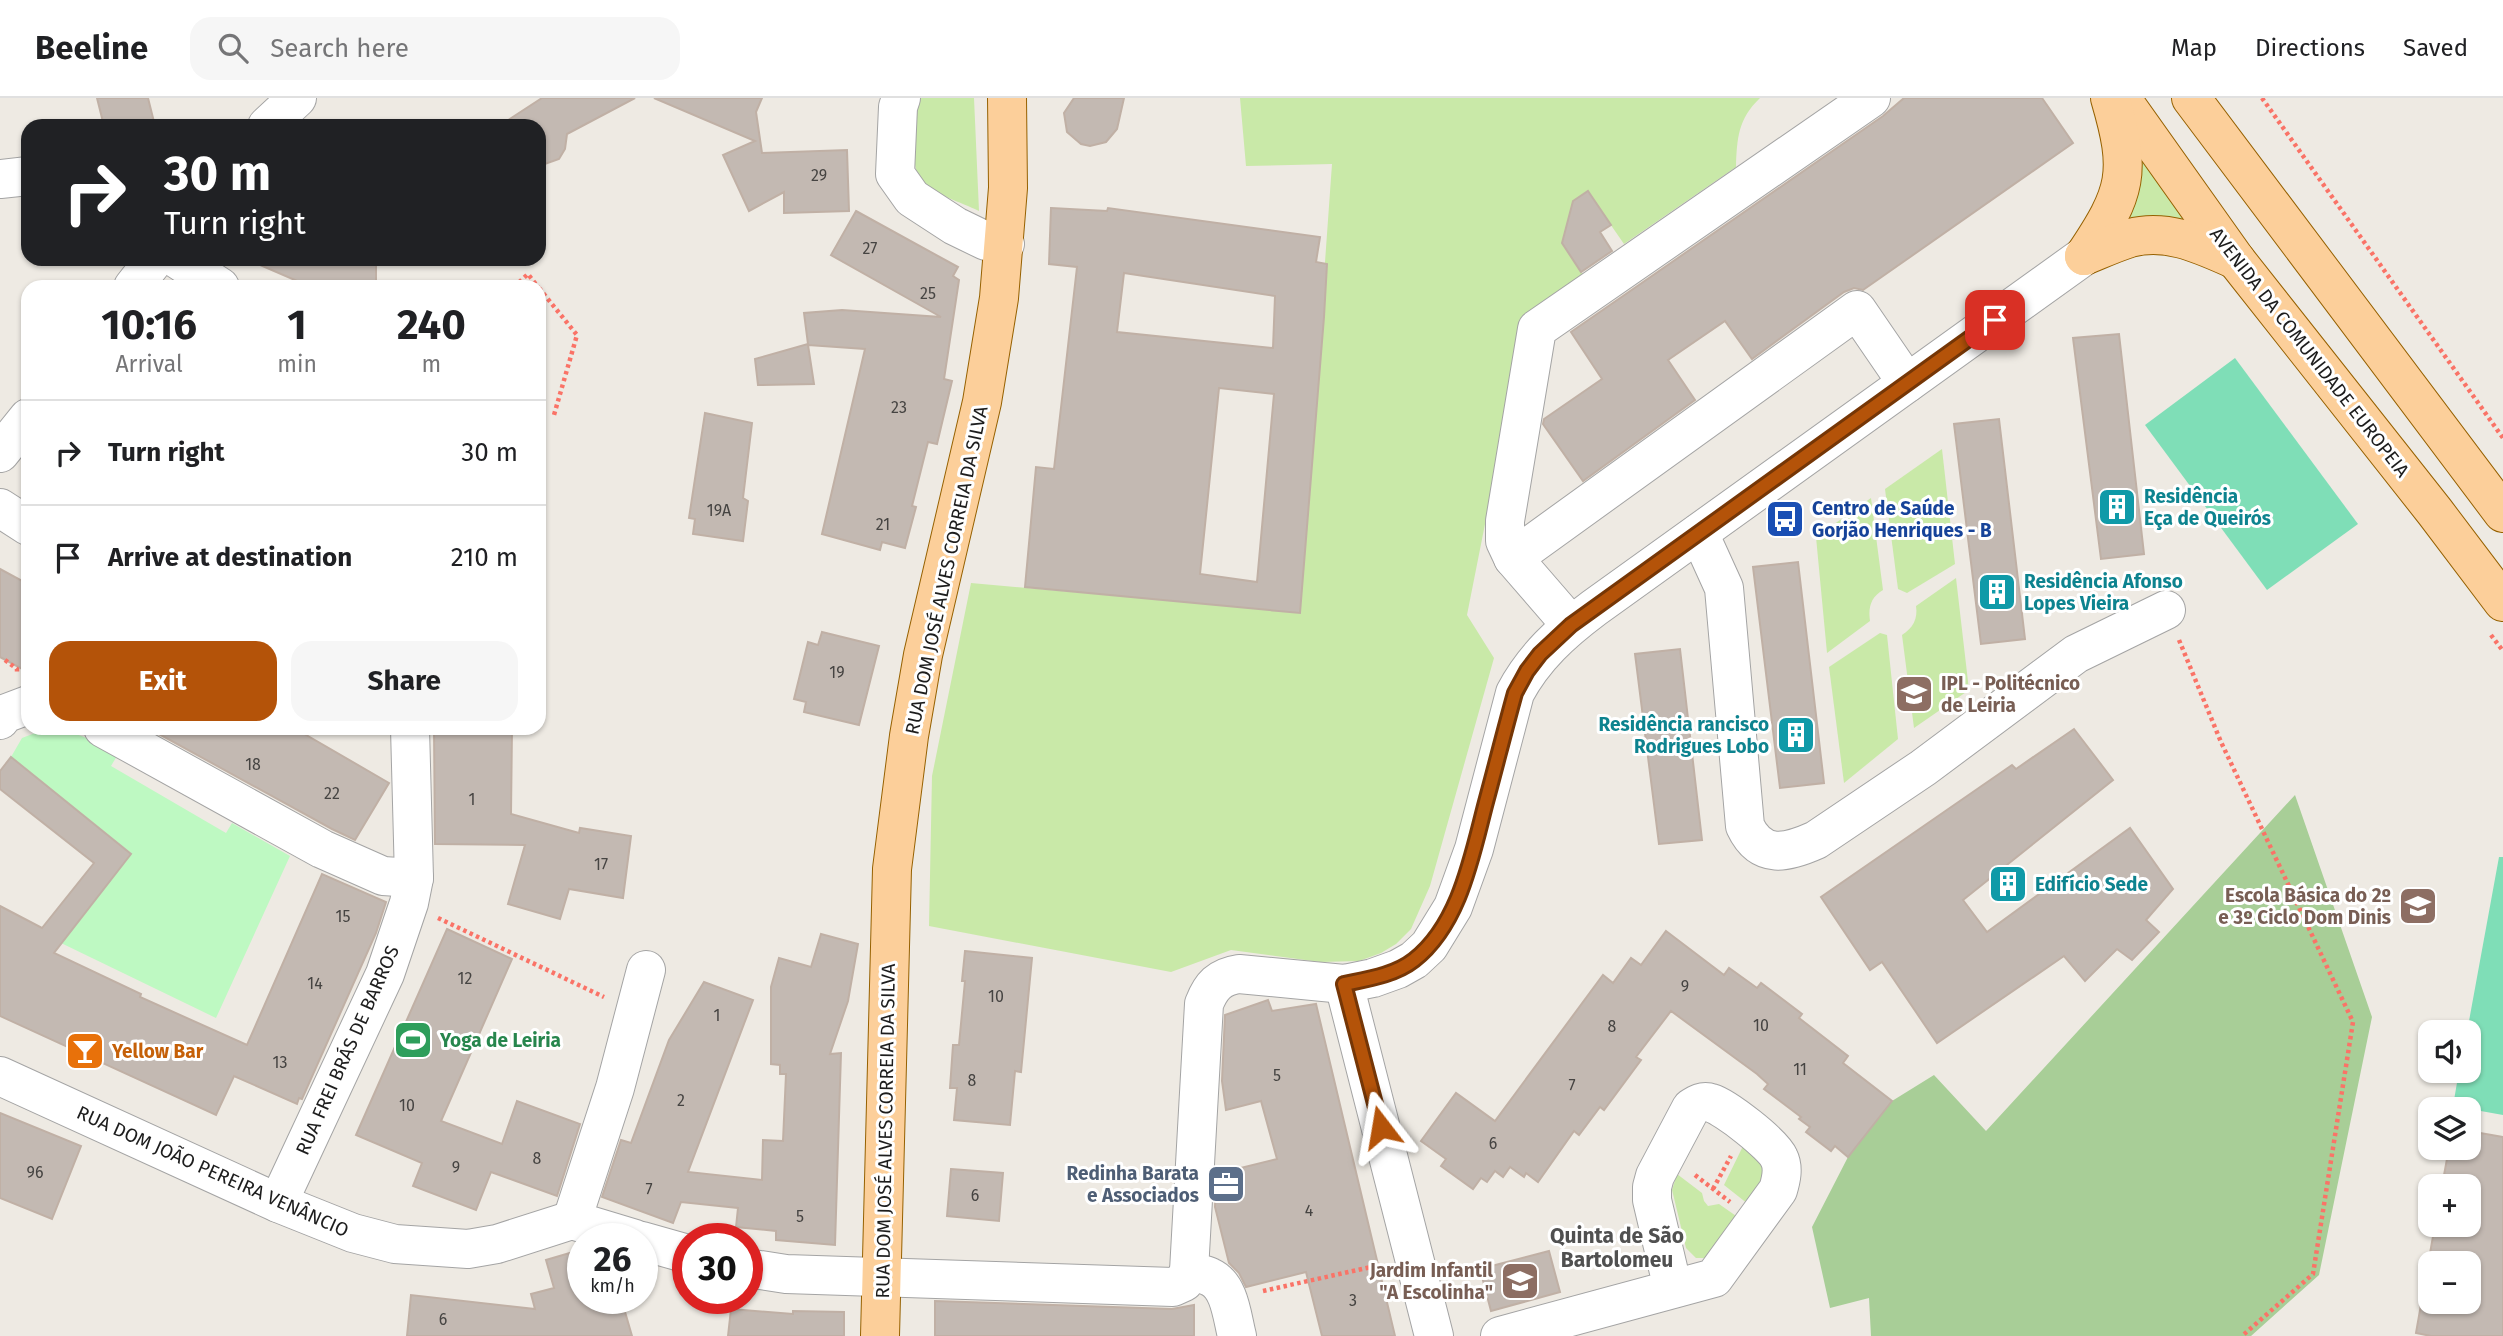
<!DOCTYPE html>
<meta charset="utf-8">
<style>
body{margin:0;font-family:"Fira Sans",sans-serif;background:#f6f6f6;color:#202124;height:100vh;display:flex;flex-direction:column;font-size:26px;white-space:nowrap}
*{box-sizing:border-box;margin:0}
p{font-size:23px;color:#757577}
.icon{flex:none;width:38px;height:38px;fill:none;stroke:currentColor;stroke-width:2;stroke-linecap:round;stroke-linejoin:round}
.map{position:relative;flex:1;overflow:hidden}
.drawer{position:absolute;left:21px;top:182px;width:525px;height:455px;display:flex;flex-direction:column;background:#fff;border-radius:21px;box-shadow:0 2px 5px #0004}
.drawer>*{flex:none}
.banner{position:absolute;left:21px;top:21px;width:525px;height:147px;border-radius:21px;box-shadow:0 2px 5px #0004;background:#202124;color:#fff;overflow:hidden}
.buttons{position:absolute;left:2418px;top:922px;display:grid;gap:14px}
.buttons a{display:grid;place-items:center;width:63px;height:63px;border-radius:14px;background:#fff;box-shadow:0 2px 5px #0004;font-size:35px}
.speed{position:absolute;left:567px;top:1125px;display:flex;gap:14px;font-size:35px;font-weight:700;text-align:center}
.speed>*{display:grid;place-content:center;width:91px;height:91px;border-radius:50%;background:#fff;box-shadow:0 2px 5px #0004;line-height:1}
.speed small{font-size:18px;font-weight:400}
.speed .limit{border:10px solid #d22;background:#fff;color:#111}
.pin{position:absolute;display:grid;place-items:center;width:60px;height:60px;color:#fff;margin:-30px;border-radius:14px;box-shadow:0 4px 10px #0006}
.me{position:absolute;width:77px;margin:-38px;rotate:346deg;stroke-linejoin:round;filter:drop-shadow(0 0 5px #0008)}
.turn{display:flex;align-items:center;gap:24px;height:147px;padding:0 28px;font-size:32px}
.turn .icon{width:91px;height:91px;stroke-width:2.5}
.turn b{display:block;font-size:49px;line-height:60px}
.eta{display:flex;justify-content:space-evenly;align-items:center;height:119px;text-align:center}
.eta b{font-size:42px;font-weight:700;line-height:49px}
.action{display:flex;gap:14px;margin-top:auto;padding:14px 28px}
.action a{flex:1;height:80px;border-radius:21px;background:#b45309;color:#fff;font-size:28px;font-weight:700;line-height:80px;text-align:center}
.action a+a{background:#f6f6f6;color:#202124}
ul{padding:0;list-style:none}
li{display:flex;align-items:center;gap:21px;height:105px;padding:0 28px;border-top:2px solid #e0e0e0}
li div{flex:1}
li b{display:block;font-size:26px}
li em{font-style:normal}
header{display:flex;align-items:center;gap:42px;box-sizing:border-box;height:98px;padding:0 35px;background:#fff;border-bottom:2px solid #e0e0e0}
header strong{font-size:33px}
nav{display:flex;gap:38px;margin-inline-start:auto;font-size:24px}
.search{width:490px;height:63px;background:#f6f6f6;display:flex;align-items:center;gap:18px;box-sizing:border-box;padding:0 24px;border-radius:21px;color:#757577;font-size:26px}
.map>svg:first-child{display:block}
.grass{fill:#c9e9a8}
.forest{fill:#a8ce97}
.park{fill:#bef9c2}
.pitch{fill:#7fdeb7}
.building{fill:#c3b9b2;stroke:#c0b0a5;stroke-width:2;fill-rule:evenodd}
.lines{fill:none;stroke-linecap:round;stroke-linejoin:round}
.minor-casing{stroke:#a4a4a4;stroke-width:40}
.major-casing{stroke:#966100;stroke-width:40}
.path{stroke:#fa7367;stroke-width:4.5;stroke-dasharray:3.5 3.5;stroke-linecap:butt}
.minor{stroke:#fff;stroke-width:38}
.major{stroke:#fccf9a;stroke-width:38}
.route-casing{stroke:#753606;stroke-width:18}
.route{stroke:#b45309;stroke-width:12}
.labels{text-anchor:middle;stroke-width:6;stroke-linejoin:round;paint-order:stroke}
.number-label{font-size:16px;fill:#464442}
.street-label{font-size:19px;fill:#1d1d1d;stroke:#fff}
.culture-label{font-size:19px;font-weight:bold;fill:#0d838f;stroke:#fff;text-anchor:start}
.transit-label{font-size:19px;font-weight:bold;fill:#164399;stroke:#fff;text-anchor:start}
.education-label{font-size:19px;font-weight:bold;fill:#785e54;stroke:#fff;text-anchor:end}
.leisure-label{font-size:19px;font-weight:bold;fill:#27864d;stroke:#fff;text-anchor:start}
.food-label{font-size:19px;font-weight:bold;fill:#c56008;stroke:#fff;text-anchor:start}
.service-label{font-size:19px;font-weight:bold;fill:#4e5e75;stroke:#fff;text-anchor:end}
.neighbourhood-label{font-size:21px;font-weight:bold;fill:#505050;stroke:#fff}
</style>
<header>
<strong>Beeline</strong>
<div class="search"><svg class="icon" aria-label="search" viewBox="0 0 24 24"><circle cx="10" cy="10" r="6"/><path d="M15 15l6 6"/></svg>Search here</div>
<nav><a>Map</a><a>Directions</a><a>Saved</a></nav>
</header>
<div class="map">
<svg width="2503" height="1238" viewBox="0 0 2503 1238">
<rect width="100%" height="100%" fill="#eeeae3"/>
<g class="grass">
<path d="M 917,0 L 974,0 L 979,113 C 961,104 934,97 921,81 C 908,67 916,20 917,0 Z"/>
<path d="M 1240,0 L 1760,0 C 1738,21 1737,40 1736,69 L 1624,146 L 1588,94 L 1573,104 L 1562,145 L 1583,176 L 1525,224 L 1467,517 L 1494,560 L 1430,788 L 1411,831 L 1396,846 L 1381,855 L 1359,863 L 1320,864 L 1231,852 L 1171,874 L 929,828 L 932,678 L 971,485 L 1300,514 L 1332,66 L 1246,68 Z"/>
<polygon points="2130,46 2195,135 2130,130 2124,113"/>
<polygon points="1942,351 1955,466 1907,495 1898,491 1885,391"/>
<path d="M 1871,400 L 1883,492 C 1871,499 1868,509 1870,523 L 1827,555 L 1816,439 Z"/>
<path d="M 1956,480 L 1969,592 L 1914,630 L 1902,537 C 1913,530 1918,521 1916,508 Z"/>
<polygon points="1880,535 1887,537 1898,641 1844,685 1829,569"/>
<path d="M 1743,1048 C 1748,1053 1757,1058 1760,1064 C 1768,1077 1754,1095 1748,1106 L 1724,1087 Z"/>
<polygon points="1677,1076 1702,1095 1704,1103 1708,1108 1719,1106 1739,1120 1705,1160 1696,1160 1686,1150 1674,1100 1672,1092"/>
</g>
<polygon class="forest" points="2295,697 2372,919 2319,1177 2251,1238 1871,1238 1869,1200 1830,1210 1812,1129 1848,1059 1892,1003 1934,977 1986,1033"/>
<path class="park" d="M 43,632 C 76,632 90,640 117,658 L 111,668 L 226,735 L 232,725 L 290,758 L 216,920 L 61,845 L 131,755 L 11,659 L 22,640 Z"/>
<g class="pitch">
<polygon points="2235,260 2358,426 2267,492 2145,327"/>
<polygon points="2499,759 2503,759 2503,1017 2453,1008 2459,973 2469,973 2469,934 2467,934"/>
</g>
<g class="building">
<polygon points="97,0 148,0 155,28 104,28"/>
<polygon points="542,0 635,0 567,36 565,51 559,61 539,68 539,28 499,28"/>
<polygon points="654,0 762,0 756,14 762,55 847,52 849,113 784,115 784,94 749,113 723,57 755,43"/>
<polygon points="1074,0 1124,0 1117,31 1106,44 1090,48 1081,46 1067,34 1064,15"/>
<polygon points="1904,0 2042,0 2073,45 1863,192 1854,190 1844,194 1752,261 1725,223 1668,262 1695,302 1583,383 1543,326 1544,321 1602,281 1571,234 1883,18"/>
<polygon points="1588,93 1611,127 1600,134 1612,153 1581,174 1562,145 1573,103"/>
<path d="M 1051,110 L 1107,113 L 1108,110 L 1320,139 L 1316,164 L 1327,166 L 1324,219 L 1300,515 L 1025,489 L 1036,369 L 1054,371 L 1077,169 L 1049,166 ZM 1124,175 L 1275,198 L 1273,250 L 1117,234 ZM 1219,290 L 1274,296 L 1257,484 L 1200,476 Z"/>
<polygon points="856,113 958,169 953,178 959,182 944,281 952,283 937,346 928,344 912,408 916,409 905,450 882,444 880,452 822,436 865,251 808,247 814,286 758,287 755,261 808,246 804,215 842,212 941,219 831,157"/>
<polygon points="246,161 343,161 342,164 376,164 376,189 311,189"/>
<polygon points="2119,236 2144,456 2101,461 2073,240"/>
<polygon points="705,315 752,325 743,400 748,403 743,443 693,436 695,421 689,420"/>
<polygon points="1999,321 2025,541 1981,546 1954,326"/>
<polygon points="1798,464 1824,685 1780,690 1753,469"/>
<polygon points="0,471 28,486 28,574 0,559"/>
<polygon points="822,534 879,548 859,627 804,614 806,604 794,601 808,544 818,547"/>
<polygon points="1680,551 1702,742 1659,746 1635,556"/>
<polygon points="148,630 294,630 389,685 355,742 332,731"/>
<polygon points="434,630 512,630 511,716 579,735 580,730 631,738 623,800 569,791 560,821 508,806 525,747 435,746"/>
<polygon points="2074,631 2113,682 1963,802 1987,834 2130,730 2173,791 2146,822 2159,834 2132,862 2117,851 2085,883 2064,858 1937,945 1882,864 1870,872 1821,799 2012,667 2016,671"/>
<polygon points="11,659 131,756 54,855 141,896 140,899 247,947 322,776 386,804 376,835 302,1001 299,1000 297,1006 234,978 216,1017 0,918 0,808 42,830 94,765 0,691 0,673"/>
<polygon points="447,831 512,861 441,1023 502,1046 517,1003 580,1026 557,1098 491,1074 476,1112 413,1088 422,1065 356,1037"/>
<polygon points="1666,833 1724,877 1729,870 1757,890 1761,885 1802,916 1799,920 1848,958 1843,965 1892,1003 1848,1059 1835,1048 1831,1053 1806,1034 1810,1029 1799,1021 1801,1019 1764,991 1768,986 1757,976 1671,913 1636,959 1641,962 1604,1012 1600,1009 1579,1037 1574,1033 1538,1084 1526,1075 1524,1079 1510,1069 1503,1079 1495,1073 1487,1084 1481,1080 1473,1091 1441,1068 1446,1061 1421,1043 1456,995 1495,1023 1603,877 1613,885 1631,860 1641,867"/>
<polygon points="821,836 858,846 848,903 830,956 841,955 835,1147 776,1142 776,1133 736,1129 738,1110 681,1104 673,1125 602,1099 621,1042 631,1045 669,942 704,884 753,902 688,1074 762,1082 763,1042 783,1043 786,976 780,976 780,967 771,966 771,889 779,860 811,869"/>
<polygon points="965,853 1032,860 1021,974 1015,973 1010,1027 954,1022 957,990 950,990 953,947 959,947 965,883 962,883"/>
<polygon points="1268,902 1272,913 1316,906 1395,1238 1322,1238 1306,1174 1246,1189 1239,1175 1229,1165 1215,1109 1216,1076 1277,1061 1261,1003 1226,1012 1222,983 1225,917"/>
<polygon points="0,1015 81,1048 52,1121 0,1100"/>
<path d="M 2469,1033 L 2503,1039 L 2503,1238 L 2431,1238 L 2416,1235 L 2435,1127 L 2469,1127 L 2469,1088 L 2442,1088 L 2449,1050 L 2469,1050 ZM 2431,1166 L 2469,1166 L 2469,1204 L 2431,1204 Z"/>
<polygon points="951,1071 1003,1075 999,1123 947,1118"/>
<polygon points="1549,1153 1560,1194 1491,1213 1480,1171"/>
<polygon points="573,1154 578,1171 583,1169 583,1200 621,1200 632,1238 407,1238 411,1197 535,1211 531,1196 554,1190 546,1162"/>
<polygon points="935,1203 1172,1211 1194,1207 1194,1238 935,1238"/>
<polygon points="731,1211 793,1216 793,1213 844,1214 844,1238 728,1238"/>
</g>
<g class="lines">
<defs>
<g id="minor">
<polyline points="901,0 898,9 895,76 912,100 955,128 986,143 1005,146"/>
<polyline points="267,28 297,0"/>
<polyline points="0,81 28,78"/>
<polyline points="177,161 220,189"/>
<polyline points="133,189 155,161"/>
<polyline points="0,355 28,320"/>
<polyline points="0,410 28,428"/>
<path d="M 1699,435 L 1724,490 L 1745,728 C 1761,762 1787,755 1816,742 L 1923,670 L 2076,556 L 2166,512"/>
<polyline points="1513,460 1857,212 1907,285"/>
<polyline points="1571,527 1513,460 1505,443 1505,423 1537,231 1871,0"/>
<polyline points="0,622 4,616 28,607"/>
<polyline points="103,630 322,751 383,778 414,780"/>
<polyline points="1344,886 1434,1238"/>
<polyline points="0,978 278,1105 353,1135 395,1146 468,1151 497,1146 572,1122 635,1141"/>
<polyline points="278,1105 385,876 409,805 414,780 410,630"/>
<polyline points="572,1122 615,990 646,872"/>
<polyline points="642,1143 688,1156"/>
<path d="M 747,1170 L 786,1176 L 1173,1189 L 1184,1184 L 1189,1173 L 1190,1155 L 1204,906 C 1211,888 1219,879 1239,876 L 1344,886 L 1373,880 L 1398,871 L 1414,862 L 1429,848 L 1453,809 L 1474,751 L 1515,595 C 1534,559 1562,534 1594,510 L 2084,158"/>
<path d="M 1189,1173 C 1196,1175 1204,1176 1210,1179 C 1230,1188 1232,1219 1237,1238"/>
<path d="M 1500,1238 L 1714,1180 L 1778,1092 C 1781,1082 1784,1070 1779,1060 C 1773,1046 1725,1009 1711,1005 C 1703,1002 1697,1006 1691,1010 L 1655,1078 L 1652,1089 L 1652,1102 L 1673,1191"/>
</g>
<g id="major">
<polyline points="2121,0 2236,162 2435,414 2503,504"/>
<polyline points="2191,0 2503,415"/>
<path d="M 2084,158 C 2127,94 2132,75 2110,0"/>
<path d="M 2084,158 C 2099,152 2114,145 2130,140 C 2168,130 2202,147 2236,162"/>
<polyline points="880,1238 892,771 909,638 923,557 982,304 999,200 1008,90 1007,0"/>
</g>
</defs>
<use href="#minor" class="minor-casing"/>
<use href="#major" class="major-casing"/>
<g class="path">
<polyline points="2262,0 2503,340"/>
<polyline points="514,189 528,176 538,189"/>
<polyline points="539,190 577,237 554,317"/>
<polyline points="2491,537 2503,553"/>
<polyline points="2179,542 2221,644 2353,924 2313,1176 2242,1238"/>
<polyline points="5,562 17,571 17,574"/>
<polyline points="438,820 604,899"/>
<polyline points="1695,1077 1730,1104"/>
<polyline points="1713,1091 1731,1058"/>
<polyline points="1263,1193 1380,1167"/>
</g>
<use href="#minor" class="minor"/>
<use href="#major" class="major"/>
</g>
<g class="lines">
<defs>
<path id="route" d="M 1381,1029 L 1344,886 C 1368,881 1395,877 1414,862 C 1460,826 1472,757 1486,704 C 1496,667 1505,631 1515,595 L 1527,573 L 1540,556 L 1571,527 L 1995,222"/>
</defs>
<use href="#route" class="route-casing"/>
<use href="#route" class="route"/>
</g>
<defs>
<symbol id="building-square" viewBox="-11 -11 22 22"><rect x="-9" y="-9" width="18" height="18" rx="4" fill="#0f9aa8" stroke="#fff"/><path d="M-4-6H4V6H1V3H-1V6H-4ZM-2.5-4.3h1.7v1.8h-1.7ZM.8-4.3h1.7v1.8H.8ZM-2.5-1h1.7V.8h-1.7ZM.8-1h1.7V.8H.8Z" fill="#fff"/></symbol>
<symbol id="bus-square" viewBox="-11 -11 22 22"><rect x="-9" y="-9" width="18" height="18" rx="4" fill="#1a4fb4" stroke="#fff"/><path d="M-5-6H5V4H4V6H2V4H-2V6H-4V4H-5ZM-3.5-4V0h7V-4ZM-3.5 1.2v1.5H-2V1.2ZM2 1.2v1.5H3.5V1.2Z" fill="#fff"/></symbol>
<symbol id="university-square" viewBox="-11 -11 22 22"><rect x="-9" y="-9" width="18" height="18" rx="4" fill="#8d6e63" stroke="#fff"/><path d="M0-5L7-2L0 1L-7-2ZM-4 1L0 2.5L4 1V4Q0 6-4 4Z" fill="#fff"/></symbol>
<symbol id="school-square" viewBox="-11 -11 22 22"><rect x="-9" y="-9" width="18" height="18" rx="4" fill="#8d6e63" stroke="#fff"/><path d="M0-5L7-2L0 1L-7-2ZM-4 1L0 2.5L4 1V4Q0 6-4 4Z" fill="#fff"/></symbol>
<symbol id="stadium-square" viewBox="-11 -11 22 22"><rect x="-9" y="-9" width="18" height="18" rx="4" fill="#2e9e5b" stroke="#fff"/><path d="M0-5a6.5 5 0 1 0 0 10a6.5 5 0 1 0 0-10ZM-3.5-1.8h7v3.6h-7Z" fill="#fff"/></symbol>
<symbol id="bar-square" viewBox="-11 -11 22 22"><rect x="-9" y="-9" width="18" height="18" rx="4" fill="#e8710a" stroke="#fff"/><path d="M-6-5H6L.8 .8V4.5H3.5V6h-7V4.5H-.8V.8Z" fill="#fff"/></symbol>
<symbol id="office-square" viewBox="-11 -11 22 22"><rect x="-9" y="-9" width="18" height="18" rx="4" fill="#5c6f8a" stroke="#fff"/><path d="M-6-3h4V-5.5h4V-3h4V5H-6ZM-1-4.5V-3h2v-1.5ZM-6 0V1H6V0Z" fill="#fff"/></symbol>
</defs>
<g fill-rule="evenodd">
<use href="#building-square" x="2095" y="387" width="44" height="44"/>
<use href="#bus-square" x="1763" y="399" width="44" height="44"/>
<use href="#building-square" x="1975" y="472" width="44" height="44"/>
<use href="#university-square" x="1892" y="574" width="44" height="44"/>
<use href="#building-square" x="1774" y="615" width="44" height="44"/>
<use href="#building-square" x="1986" y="764" width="44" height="44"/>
<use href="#school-square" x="2396" y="786" width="44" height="44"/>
<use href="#stadium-square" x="391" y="920" width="44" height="44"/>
<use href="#bar-square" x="63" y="931" width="44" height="44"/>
<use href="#office-square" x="1204" y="1064" width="44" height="44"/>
<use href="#school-square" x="1498" y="1161" width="44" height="44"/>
</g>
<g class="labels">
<g class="number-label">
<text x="819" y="83">29</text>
<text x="870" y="156">27</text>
<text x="928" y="201">25</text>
<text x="899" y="315">23</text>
<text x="719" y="418">19A</text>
<text x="883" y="432">21</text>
<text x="837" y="580">19</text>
<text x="253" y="672">18</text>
<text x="332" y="701">22</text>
<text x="472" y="707">1</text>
<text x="601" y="772">17</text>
<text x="343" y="824">15</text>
<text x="465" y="886">12</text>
<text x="315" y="891">14</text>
<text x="1685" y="894">9</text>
<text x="996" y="904">10</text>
<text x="717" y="923">1</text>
<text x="1761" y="933">10</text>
<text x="1612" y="934">8</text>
<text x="280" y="970">13</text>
<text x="1800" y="977">11</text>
<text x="1277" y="983">5</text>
<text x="972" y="988">8</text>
<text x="1572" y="993">7</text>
<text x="681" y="1008">2</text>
<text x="407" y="1013">10</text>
<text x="1493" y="1051">6</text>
<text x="537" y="1066">8</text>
<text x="456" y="1075">9</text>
<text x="35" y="1080">96</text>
<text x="649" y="1097">7</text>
<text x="975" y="1103">6</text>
<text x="1309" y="1118">4</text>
<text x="800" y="1124">5</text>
<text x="1353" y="1208">3</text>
<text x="443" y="1227">6</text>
</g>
<g class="street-label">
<text transform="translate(2310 254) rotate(52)" y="7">AVENIDA DA COMUNIDADE EUROPEIA</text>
<text transform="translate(946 472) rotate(-78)" y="7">RUA DOM JOSÉ ALVES CORREIA DA SILVA</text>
<text transform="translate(347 952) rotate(-66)" y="7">RUA FREI BRÁS DE BARROS</text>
<text transform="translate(885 1033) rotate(-89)" y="7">RUA DOM JOSÉ ALVES CORREIA DA SILVA</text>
<text transform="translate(213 1073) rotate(24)" y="7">RUA DOM JOÃO PEREIRA VENÂNCIO</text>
</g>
<g class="culture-label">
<text x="2144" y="405">Residência<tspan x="2144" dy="22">Eça de Queirós</tspan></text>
<text x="2024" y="490">Residência Afonso<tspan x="2024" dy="22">Lopes Vieira</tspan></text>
<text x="1769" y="633" text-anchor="end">Residência rancisco<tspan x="1769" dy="22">Rodrigues Lobo</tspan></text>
<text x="2035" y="793">Edifício Sede</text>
</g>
<g class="transit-label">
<text x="1812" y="417">Centro de Saúde<tspan x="1812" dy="22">Gorjão Henriques - B</tspan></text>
</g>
<g class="education-label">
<text x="1941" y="592" text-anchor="start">IPL - Politécnico<tspan x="1941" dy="22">de Leiria</tspan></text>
<text x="2391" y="804">Escola Básica do 2º<tspan x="2391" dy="22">e 3º Ciclo Dom Dinis</tspan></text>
<text x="1493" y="1179">Jardim Infantil<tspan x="1493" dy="22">"A Escolinha"</tspan></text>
</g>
<g class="leisure-label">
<text x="440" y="949">Yoga de Leiria</text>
</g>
<g class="food-label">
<text x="112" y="960">Yellow Bar</text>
</g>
<g class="service-label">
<text x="1199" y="1082">Redinha Barata<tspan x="1199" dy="22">e Associados</tspan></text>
</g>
<g class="neighbourhood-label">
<text x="1617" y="1145">Quinta de São<tspan x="1617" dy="24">Bartolomeu</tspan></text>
</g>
</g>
</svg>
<div class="buttons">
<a><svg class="icon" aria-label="sound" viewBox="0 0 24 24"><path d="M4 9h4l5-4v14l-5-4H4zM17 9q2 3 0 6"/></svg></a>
<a><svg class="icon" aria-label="layers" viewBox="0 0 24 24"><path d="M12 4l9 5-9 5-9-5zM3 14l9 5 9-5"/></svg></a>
<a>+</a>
<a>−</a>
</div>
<div class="speed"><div>26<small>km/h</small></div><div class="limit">30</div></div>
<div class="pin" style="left:1995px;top:222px;background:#d93025"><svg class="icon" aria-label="arrive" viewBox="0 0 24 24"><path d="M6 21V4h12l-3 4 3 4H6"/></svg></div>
<svg class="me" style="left:1381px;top:1029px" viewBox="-20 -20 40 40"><path d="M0-17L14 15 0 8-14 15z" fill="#b45309" stroke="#fff" stroke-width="4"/></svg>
<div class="banner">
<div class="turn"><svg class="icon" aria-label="right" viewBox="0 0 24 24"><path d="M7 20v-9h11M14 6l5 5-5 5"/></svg><div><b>30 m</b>Turn right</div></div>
</div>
<section class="drawer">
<div class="eta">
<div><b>10:16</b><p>Arrival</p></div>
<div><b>1</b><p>min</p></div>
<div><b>240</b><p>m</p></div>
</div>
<ul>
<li><svg class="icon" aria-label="right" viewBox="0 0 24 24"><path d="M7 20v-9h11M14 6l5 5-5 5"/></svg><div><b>Turn right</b></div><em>30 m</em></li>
<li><svg class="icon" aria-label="arrive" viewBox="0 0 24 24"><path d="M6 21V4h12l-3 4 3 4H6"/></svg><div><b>Arrive at destination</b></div><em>210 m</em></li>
</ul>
<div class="action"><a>Exit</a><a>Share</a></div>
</section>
</div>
